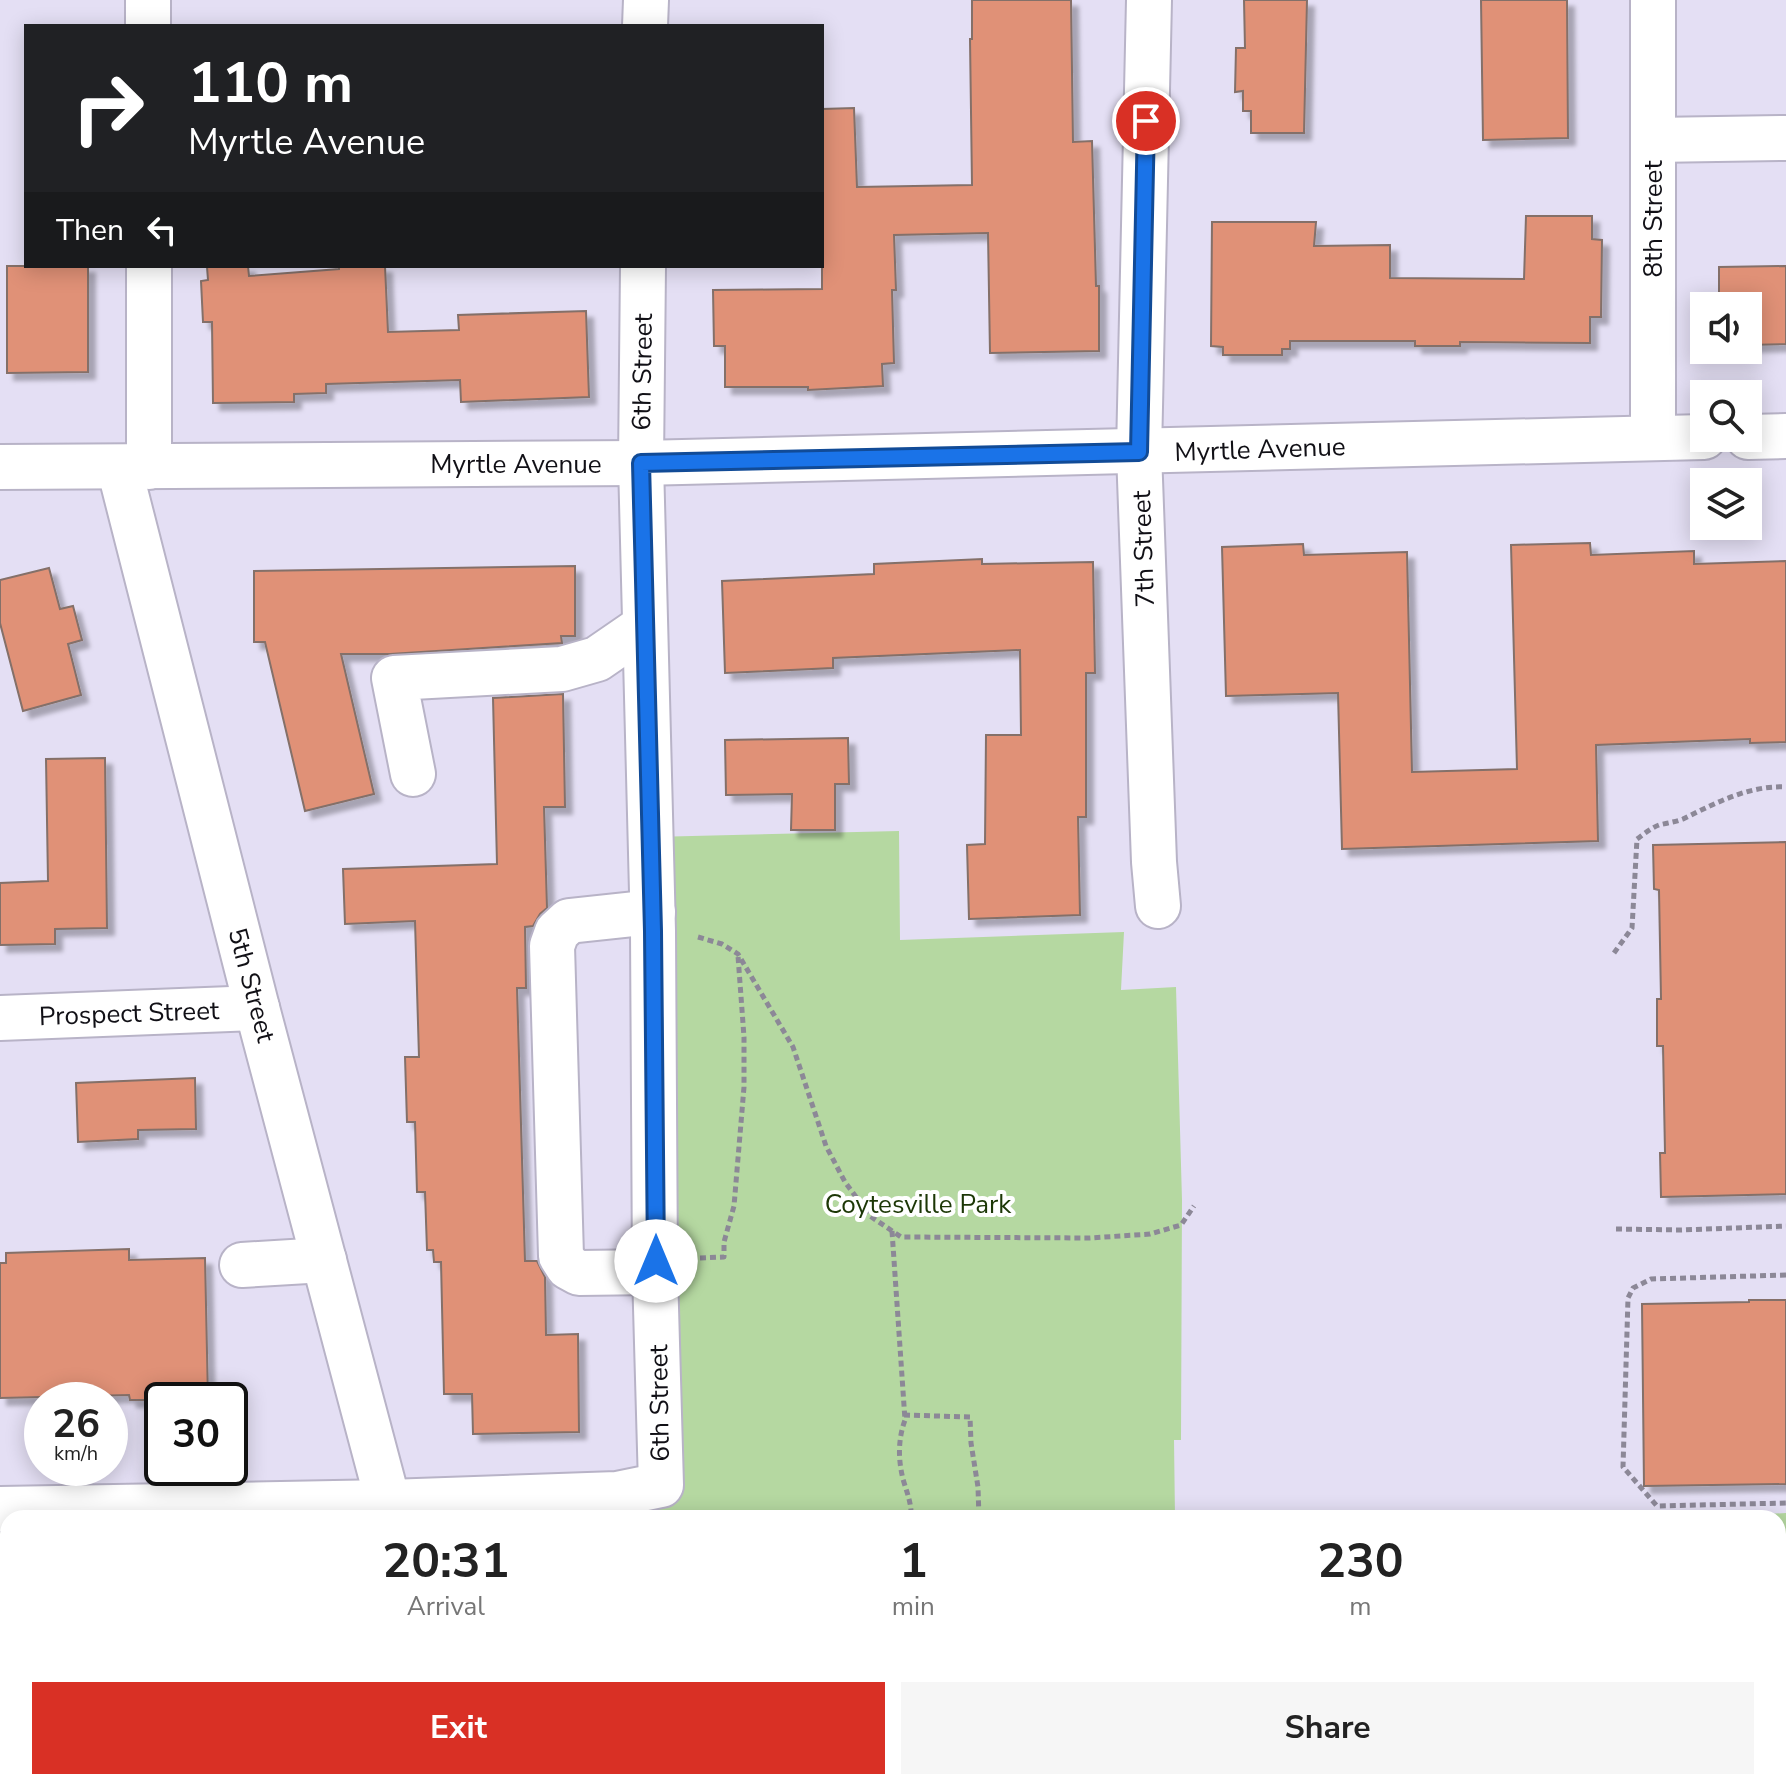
<!DOCTYPE html>
<style>
body{margin:0;font-family:"Nunito Sans",sans-serif;background:#f6f6f6;color:#222;height:100vh;display:flex;flex-direction:column;font-size:30px;white-space:nowrap}
*{box-sizing:border-box;margin:0}
p{font-size:26px;color:#767676}
.icon{flex:none;width:44px;height:44px;fill:none;stroke:currentColor;stroke-width:2;stroke-linecap:round;stroke-linejoin:round}
.map{position:relative;flex:1;overflow:hidden}
.side{position:absolute;left:0px;top:1510px;width:1786px;height:280px;display:flex;flex-direction:column;background:#fff;border-radius:24px 24px 0 0;box-shadow:0 4px 20px #0003}
.side>*{flex:none}
.hud{position:absolute;left:24px;top:24px;width:800px;height:244px;border-radius:0px;box-shadow:0 4px 20px #0003;background:#202124;color:#fff;overflow:hidden}
.buttons{position:absolute;left:1690px;top:292px;display:grid;gap:16px}
.buttons a{display:grid;place-items:center;width:72px;height:72px;border-radius:0px;background:#fff;box-shadow:0 4px 20px #0003;font-size:40px}
.speed{position:absolute;left:24px;top:1382px;display:flex;gap:16px;font-size:40px;font-weight:700;text-align:center}
.speed>*{display:grid;place-content:center;width:104px;height:104px;border-radius:50%;background:#fff;box-shadow:0 4px 20px #0003;line-height:1}
.speed small{font-size:20px;font-weight:400}
.speed .limit{border:4px solid #111;border-radius:12px;background:#fff;color:#111}
.pin{position:absolute;display:grid;place-items:center;width:68px;height:68px;color:#fff;margin:-34px;border:4px solid #fff;border-radius:50%;box-shadow:0 2px 8px #0007}
.me{position:absolute;width:88px;margin:-44px;rotate:0deg;stroke-linejoin:round;filter:drop-shadow(0 0 6px #0008)}
.turn{display:flex;align-items:center;gap:28px;height:168px;padding:0 32px;font-size:36px}
.turn .icon{width:104px;height:104px;stroke-width:2.5}
.turn b{display:block;font-size:56px;line-height:68px}
.then{display:flex;align-items:center;height:76px;padding:0 32px;background:#0003;gap:16px;font-size:30px}
.eta{display:flex;justify-content:space-evenly;align-items:center;height:136px;text-align:center}
.eta b{font-size:48px;font-weight:700;line-height:56px}
.action{display:flex;gap:16px;margin-top:auto;padding:16px 32px}
.action a{flex:1;height:92px;border-radius:0px;background:#d93025;color:#fff;font-size:32px;font-weight:700;line-height:92px;text-align:center}
.action a+a{background:#f6f6f6;color:#222}
.map>svg:first-child{display:block}
.green{fill:#b5d8a1}
.building{fill:#e09177;stroke:#847069;stroke-width:2;filter:url(#shadow)}
.lines{fill:none;stroke-linecap:round;stroke-linejoin:round}
.minor-casing{stroke:#b8b3c7;stroke-width:48}
.major-casing{stroke:#b8b3c7;stroke-width:48}
.path{stroke:#8c8897;stroke-width:5;stroke-dasharray:6 4;stroke-linecap:butt}
.minor{stroke:#fff;stroke-width:44}
.major{stroke:#fff;stroke-width:44}
.route-casing{stroke:#114b97;stroke-width:20}
.route{stroke:#1a73e8;stroke-width:14}
.labels{text-anchor:middle;stroke-width:8;stroke-linejoin:round;paint-order:stroke}
.street-label{font-size:26px;fill:#111016;stroke:#fff}
.park-label{font-size:26px;fill:#1c3706;stroke:#fff}
</style>
<div class="map">
<svg width="1786" height="1790" viewBox="0 0 1786 1790">
<defs>
<filter id="shadow"><feDropShadow dx="7" dy="7" stdDeviation="2" flood-color="#0004"/></filter>
</defs>
<rect width="100%" height="100%" fill="#e4dff4"/>
<polygon class="green" points="899,831 900,940 1124,932 1121,990 1176,987 1182,1200 1181,1440 1174,1440 1175,1518 8,1518 8,1782 1778,1782 1778,1518 1690,1518 1786,1513 1786,1790 4,1790 0,1778 0,1509 661,1485 651,837"/>
<g class="building">
<polygon points="972,0 1071,0 1073,142 1092,141 1096,286 1099,286 1099,351 990,353 988,233 894,235 896,290 892,290 894,363 882,364 883,386 808,390 808,387 725,387 725,346 714,346 713,290 822,289 822,109 854,108 857,187 972,185 970,39 972,39"/>
<polygon points="1244,0 1307,0 1304,133 1251,133 1251,111 1243,111 1243,91 1235,92 1236,48 1245,48"/>
<polygon points="1481,0 1567,0 1568,138 1483,140"/>
<polygon points="1526,216 1592,216 1592,239 1602,240 1601,317 1590,317 1590,343 1460,342 1460,346 1415,346 1415,341 1290,341 1290,349 1282,349 1282,355 1223,355 1223,347 1211,346 1212,222 1316,222 1314,246 1390,245 1390,278 1524,279"/>
<polygon points="7,266 88,266 88,372 7,373"/>
<polygon points="248,266 249,276 339,269 339,266 385,266 388,332 459,330 458,315 586,311 589,397 461,402 460,380 326,384 326,393 294,394 294,402 213,403 212,322 203,322 201,281 208,280 207,267"/>
<polygon points="1786,266 1786,344 1748,345 1748,306 1719,306 1719,267"/>
<polygon points="1590,543 1591,555 1694,551 1694,564 1786,561 1786,742 1750,743 1750,739 1596,745 1598,841 1342,849 1338,693 1226,696 1222,547 1303,544 1304,555 1407,552 1412,772 1517,769 1511,545"/>
<polygon points="982,559 982,564 1093,562 1095,673 1086,673 1086,817 1078,817 1080,915 969,919 967,845 985,844 986,735 1021,735 1020,650 833,658 833,668 725,673 722,581 874,574 874,564"/>
<polygon points="575,566 575,636 561,636 562,643 390,654 341,654 374,794 305,811 265,642 254,642 254,571"/>
<polygon points="49,568 60,609 73,606 82,640 68,644 81,695 23,711 0,623 0,580"/>
<polygon points="563,694 565,807 544,807 547,908 540,914 533,926 525,927 526,988 517,988 525,1261 537,1261 545,1277 546,1335 578,1334 579,1432 473,1434 472,1394 444,1394 441,1262 434,1262 433,1250 427,1250 425,1192 417,1192 415,1122 407,1122 405,1057 419,1057 415,921 345,924 343,869 497,864 493,698"/>
<polygon points="848,738 849,784 835,784 835,830 791,830 792,794 726,795 725,740"/>
<polygon points="105,758 107,928 55,929 55,944 0,945 0,883 48,881 46,759"/>
<polygon points="1786,842 1786,1194 1661,1197 1660,1153 1665,1153 1663,1046 1657,1046 1657,999 1661,999 1659,890 1654,889 1653,845"/>
<polygon points="195,1078 196,1129 138,1130 138,1139 78,1142 76,1083"/>
<polygon points="129,1249 129,1260 205,1258 208,1400 130,1400 129,1395 0,1398 0,1263 6,1263 6,1253"/>
<polygon points="1749,1300 1786,1300 1786,1484 1644,1486 1642,1304 1749,1302"/>
</g>
<g class="lines">
<defs>
<g id="minor">
<polyline points="148,0 148,26"/>
<polyline points="1149,0 1139,452 1154,862 1158,906"/>
<polyline points="645,26 646,0"/>
<polyline points="1654,140 1786,138"/>
<polyline points="149,266 149,467"/>
<polyline points="1748,437 1786,436"/>
<polyline points="1653,438 1653,0"/>
<polyline points="0,467 641,463 1704,437"/>
<polyline points="119,467 257,1008 388,1502"/>
<polyline points="413,774 394,678 562,669 597,659 645,626"/>
<polyline points="653,912 569,921 557,932 552,946 561,1256 568,1267 579,1273 655,1272"/>
<polyline points="0,1018 257,1008"/>
<polyline points="242,1265 324,1260"/>
<polyline points="0,1509 388,1502 617,1494 661,1485 655,1272 653,931 641,463 643,266"/>
</g>
<polyline id="major" points="0,1778 4,1790"/>
</defs>
<use href="#minor" class="minor-casing"/>
<use href="#major" class="major-casing"/>
<g class="path">
<polyline points="698,937 722,944 738,954 793,1047 826,1146 845,1182 870,1216 901,1237 1090,1238 1150,1234 1181,1225 1194,1206"/>
<path d="M 1614,953 L 1632,928 L 1637,839 C 1644,834 1651,828 1659,825 C 1667,823 1675,822 1683,819 C 1716,803 1749,785 1786,787"/>
<polyline points="1616,1229 1681,1230 1786,1226"/>
<path d="M 892,1231 L 905,1420 C 898,1439 898,1459 903,1479 C 907,1493 912,1504 911,1518"/>
<polyline points="700,1258 724,1257 724,1242 734,1206 744,1087 744,1037 738,956"/>
<polyline points="1786,1275 1651,1279 1633,1288 1628,1298 1623,1467 1657,1506 1786,1503"/>
<polyline points="904,1415 970,1417 971,1443 978,1487 979,1518"/>
<polyline points="1778,1541 1786,1541"/>
<polyline points="1778,1664 1784,1642"/>
<polyline points="92,1782 99,1790"/>
<polyline points="534,1782 537,1790"/>
<polyline points="1641,1782 1645,1790"/>
<polyline points="1776,1782 1776,1790"/>
<polyline points="103,1790 104,1782"/>
<polyline points="311,1790 320,1782"/>
<polyline points="347,1790 443,1790"/>
</g>
<use href="#minor" class="minor"/>
<use href="#major" class="major"/>
</g>
<g class="lines">
<defs>
<polyline id="route" points="656,1261 653,931 641,463 1139,452 1146,121"/>
</defs>
<use href="#route" class="route-casing"/>
<use href="#route" class="route"/>
</g>
<g class="labels">
<g class="street-label">
<text transform="translate(1653 219) rotate(-90)" y="9">8th Street</text>
<text transform="translate(642 372) rotate(-89)" y="9">6th Street</text>
<text transform="translate(1260 449) rotate(-2)" y="9">Myrtle Avenue</text>
<text x="516" y="473">Myrtle Avenue</text>
<text transform="translate(1143 549) rotate(-92)" y="9">7th Street</text>
<text transform="translate(252 985) rotate(75)" y="9">5th Street</text>
<text transform="translate(129 1013) rotate(-2)" y="9">Prospect Street</text>
<text transform="translate(659 1403) rotate(-91)" y="9">6th Street</text>
</g>
<g class="park-label">
<text x="918" y="1213">Coytesville Park</text>
</g>
</g>
</svg>
<div class="buttons">
<a><svg class="icon" aria-label="sound" viewBox="0 0 24 24"><path d="M4 9h4l5-4v14l-5-4H4zM17 9q2 3 0 6"/></svg></a>
<a><svg class="icon" aria-label="search" viewBox="0 0 24 24"><circle cx="10" cy="10" r="6"/><path d="M15 15l6 6"/></svg></a>
<a><svg class="icon" aria-label="layers" viewBox="0 0 24 24"><path d="M12 4l9 5-9 5-9-5zM3 14l9 5 9-5"/></svg></a>
</div>
<div class="speed"><div>26<small>km/h</small></div><div class="limit">30</div></div>
<div class="pin" style="left:1146px;top:121px;background:#d93025"><svg class="icon" aria-label="arrive" viewBox="0 0 24 24"><path d="M6 21V4h12l-3 4 3 4H6"/></svg></div>
<svg class="me" style="left:656px;top:1261px" viewBox="-20 -20 40 40"><circle r="19" fill="#fff"/><path d="M0-13L10 11 0 6-10 11z" fill="#1a73e8"/></svg>
<div class="hud">
<div class="turn"><svg class="icon" aria-label="right" viewBox="0 0 24 24"><path d="M7 20v-9h11M14 6l5 5-5 5"/></svg><div><b>110 m</b>Myrtle Avenue</div></div>
<div class="then">Then<svg class="icon" aria-label="left" viewBox="0 0 24 24"><path d="M17 20v-9H6M10 6l-5 5 5 5"/></svg></div>
</div>
<section class="side">
<div class="eta">
<div><b>20:31</b><p>Arrival</p></div>
<div><b>1</b><p>min</p></div>
<div><b>230</b><p>m</p></div>
</div>
<div class="action"><a>Exit</a><a>Share</a></div>
</section>
</div>
